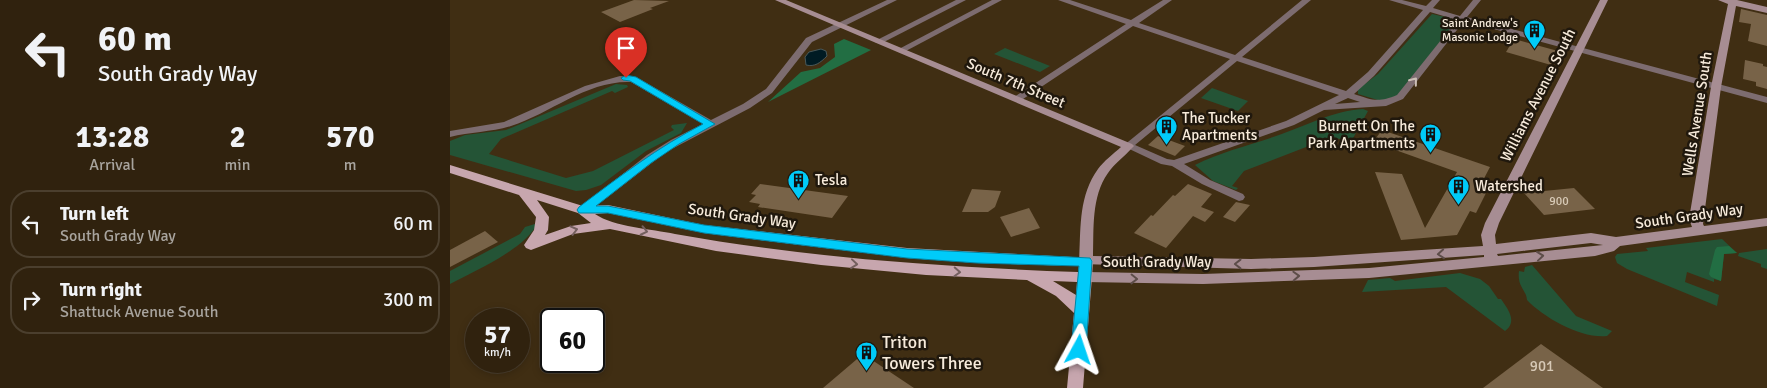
<!DOCTYPE html>
<style>
body{margin:0;font-family:Signika,sans-serif;background:#3c2f1c;color:#f1f3f6;height:100vh;display:flex;flex-direction:column;font-size:19px;white-space:nowrap}
*{box-sizing:border-box;margin:0}
p{font-size:16px;color:#a8a49e}
.icon{flex:none;width:28px;height:28px;fill:none;stroke:currentColor;stroke-width:2;stroke-linecap:round;stroke-linejoin:round}
.map{position:relative;flex:1;overflow:hidden}
.drawer{display:flex;flex-direction:column;background:#30220e;width:450px}
.drawer>*{flex:none}
.banner{background:#30220e;color:#f1f3f6;overflow:hidden}
.speed{position:absolute;left:15px;top:308px;display:flex;gap:10px;font-size:25px;font-weight:700;text-align:center}
.speed>*{display:grid;place-content:center;width:65px;height:65px;border-radius:50%;background:#30220e;box-shadow:0 2px 8px #0003,0 0 0 1px #4b3f2e;line-height:1}
.speed small{font-size:12px;font-weight:400}
.speed .limit{border:2px solid #111;border-radius:8px;background:#fff;color:#111}
.pin{position:absolute;display:grid;place-items:center;width:42px;height:42px;color:#fff;margin:-51px -21px;border-radius:50% 50% 50% 0;rotate:-45deg;box-shadow:0 0 5px #0007}
.pin .icon{rotate:45deg}
.me{position:absolute;width:55px;margin:-28px;rotate:5deg;stroke-linejoin:round;filter:drop-shadow(0 0 4px #0008)}
.turn{display:flex;align-items:center;gap:18px;height:105px;padding:0 15px;font-size:22px}
.turn .icon{width:65px;height:65px;stroke-width:2.5}
.turn b{display:block;font-size:35px;line-height:42px}
.eta{display:flex;justify-content:space-evenly;align-items:center;height:85px;text-align:center}
.eta b{font-size:30px;font-weight:700;line-height:35px}
ul{padding:0;list-style:none}
li{display:flex;align-items:center;gap:15px;height:68px;margin:0 10px 8px;padding:0 5px;border:2px solid #4b3f2e;border-radius:20px}
li div{flex:1}
li b{display:block;font-size:19px}
li em{font-style:normal}
main{display:flex;flex:1;min-height:0}
.map>svg:first-child{display:block}
.green{fill:#245436}
.forest{fill:#226e43}
.water{fill:#001b23;stroke:#4a595a}
.building{fill:#786348}
.lines{fill:none;stroke-linecap:round;stroke-linejoin:round}
.street{fill:#7d6c70;fill-rule:evenodd}
.secondary{fill:#a78d93;fill-rule:evenodd}
.primary{fill:#c7a6ae;fill-rule:evenodd}
.oneway{stroke:#ccbfb6}
.oneway2{stroke:#745f5e}
.oneway3{stroke:#5d4d49}
.route{fill:#00cbf9;stroke:#0084a2}
.labels{text-anchor:middle;stroke-width:5;stroke-linejoin:round;paint-order:stroke}
.far-poi-label{font-size:12px;fill:#f7ebdb;stroke:#20180d;text-anchor:end}
.number-label{font-size:12px;fill:#d7c9b6}
.street-label{font-size:15px;fill:#f7ebdb;stroke:#20180d}
.poi-label{font-size:15px;fill:#f7ebdb;stroke:#20180d;text-anchor:start}
.near-number-label{font-size:15px;fill:#d7c9b6}
.near-poi-label{font-size:18px;fill:#f7ebdb;stroke:#20180d;text-anchor:start}
</style>
<main>
<section class="drawer">
<div class="banner">
<div class="turn"><svg class="icon" aria-label="left" viewBox="0 0 24 24"><path d="M17 20v-9H6M10 6l-5 5 5 5"/></svg><div><b>60 m</b>South Grady Way</div></div>
</div>
<div class="eta">
<div><b>13:28</b><p>Arrival</p></div>
<div><b>2</b><p>min</p></div>
<div><b>570</b><p>m</p></div>
</div>
<ul>
<li><svg class="icon" aria-label="left" viewBox="0 0 24 24"><path d="M17 20v-9H6M10 6l-5 5 5 5"/></svg><div><b>Turn left</b><p>South Grady Way</p></div><em>60 m</em></li>
<li><svg class="icon" aria-label="right" viewBox="0 0 24 24"><path d="M7 20v-9h11M14 6l5 5-5 5"/></svg><div><b>Turn right</b><p>Shattuck Avenue South</p></div><em>300 m</em></li>
</ul>
</section>
<div class="map">
<svg width="1317" height="388" viewBox="0 0 1317 388">
<rect width="100%" height="100%" fill="#402e13"/>
<g class="green">
<polygon points="982,14 1000,18 1006,22 947,96 931,101 908,94 908,89 928,74"/>
<polygon points="555,48 600,66 590,72 544,54"/>
<polygon points="166,84 177,85 178,87 165,93 162,91 51,139 39,154 116,178 143,171 224,130 221,127 222,125 237,123 231,133 196,151 151,185 136,190 126,191 0,155 0,141 15,135 56,130"/>
<polygon points="762,88 798,101 788,111 751,98"/>
<path d="M 913,109 L 918,111 L 901,142 L 882,137 L 794,171 L 782,186 L 788,188 L 786,190 L 763,181 L 745,165 C 770,152 801,145 829,135 C 858,125 882,111 913,109 Z"/>
<path d="M 88,223 C 74,250 26,270 0,284 L 0,271 L 70,234 L 75,227 Z"/>
<polygon points="1272,239 1287,253 1274,254 1271,281 1264,279 1264,282 1237,272 1235,282 1269,295 1267,306 1177,269 1167,263 1165,257 1167,254 1198,251 1196,248"/>
<polygon points="1317,249 1317,269 1311,267 1311,264 1288,256 1289,253"/>
<path d="M 1082,265 L 1126,316 L 1162,331 L 1157,336 C 1132,339 1094,318 1077,300 C 1076,289 1067,287 1069,271 L 1074,272 L 1075,267 Z"/>
<path d="M 1010,273 L 1030,279 L 1039,286 L 1048,299 L 1051,299 C 1058,309 1068,322 1055,331 L 996,287 L 912,292 L 918,280 L 940,278 L 945,281 Z"/>
</g>
<g class="forest">
<polygon points="394,39 421,50 318,102 351,72 370,68 385,57 384,44"/>
<polygon points="1279,246 1287,253 1274,254 1271,281 1261,277 1259,274 1265,250 1267,247"/>
</g>
<path class="water" d="M 371,49 L 376,51 L 377,56 C 370,63 365,67 356,65 L 355,57 L 359,52 Z"/>
<g class="building">
<polygon points="184,0 219,1 200,8 203,9 170,22 151,12"/>
<polygon points="1291,9 1317,15 1317,46 1298,41 1301,24 1289,22"/>
<polygon points="1064,39 1108,51 1101,65 1056,52"/>
<polygon points="1295,60 1313,64 1313,66 1317,67 1317,89 1306,86 1306,82 1293,79"/>
<polygon points="932,130 1040,167 1029,188 1037,191 1026,213 1020,211 1007,235 951,240 925,172 952,174 975,228 1007,172 923,142"/>
<polygon points="708,136 735,146 725,156 698,145"/>
<polygon points="310,184 398,196 382,218 308,207 310,204 299,202 306,195 301,194"/>
<polygon points="738,184 762,194 751,207 764,212 755,222 743,216 716,248 684,233 701,215 703,216 723,195 725,196"/>
<polygon points="1124,188 1145,209 1094,215 1074,193"/>
<polygon points="522,189 551,191 545,207 538,212 512,212"/>
<polygon points="786,202 800,205 785,222 773,217"/>
<polygon points="579,208 590,228 561,237 550,217"/>
<polygon points="35,231 48,242 0,267 0,250"/>
<polygon points="1091,344 1153,388 1033,388"/>
<polygon points="413,354 464,388 373,388"/>
</g>
<g class="lines">
<g class="street">
<path d="M 437,0 L 447,0 L 362,42 L 322,93 L 300,108 L 216,152 L 137,213 L 129,213 L 127,210 L 197,155 L 221,140 L 253,124 L 181,82 C 138,80 101,113 61,126 C 42,132 20,132 0,137 L 0,131 L 54,122 L 135,86 L 170,76 L 186,77 L 261,120 L 293,104 L 316,89 L 356,38 Z"/>
<polygon points="506,0 516,0 432,43 426,43 425,41"/>
<polygon points="542,0 552,0 454,52 448,52 447,50"/>
<path d="M 608,0 L 620,0 L 681,20 L 713,0 L 722,0 L 689,23 L 785,55 L 852,0 L 861,0 L 792,57 L 896,91 L 918,72 L 973,10 L 939,0 L 952,0 L 976,6 L 982,0 L 990,0 L 983,8 L 1010,16 L 1023,0 L 1031,0 L 1017,17 L 1317,97 L 1317,103 L 1014,21 L 953,99 L 936,106 L 874,110 L 844,125 L 734,164 L 760,180 L 793,194 L 795,197 L 793,200 L 789,201 L 752,184 L 722,166 L 711,164 L 673,146 L 780,59 L 683,26 L 570,101 L 564,101 L 564,97 L 676,24 ZM 980,12 L 1007,20 L 947,95 C 928,103 922,100 904,94 L 924,76 ZM 787,61 L 889,95 L 836,121 L 724,160 L 717,159 L 685,145 ZM 898,98 L 910,102 L 885,104 Z"/>
</g>
<path class="secondary" d="M 325,0 L 336,0 L 682,144 L 684,146 L 682,148 C 674,157 664,164 658,173 C 641,197 644,229 643,256 L 801,259 L 864,257 L 1033,246 L 1031,235 L 1035,223 L 1150,0 L 1158,0 L 1049,223 L 1045,235 L 1046,244 L 1141,233 L 1166,237 L 1242,227 L 1239,219 L 1261,87 L 1278,4 L 1268,0 L 1287,0 L 1317,7 L 1317,13 L 1286,6 L 1271,87 L 1253,224 L 1254,226 L 1317,218 L 1317,226 L 1170,246 L 1164,251 L 1145,256 L 919,278 L 753,284 L 635,282 L 630,281 L 628,277 L 630,273 L 635,272 L 753,274 L 919,268 L 1034,257 L 1034,255 L 864,267 L 801,269 L 631,264 L 629,261 C 631,229 628,197 648,169 C 654,161 663,154 671,147 ZM 1141,243 L 1153,245 L 1048,256 L 1047,254 Z"/>
<path class="primary" d="M 0,165 L 133,206 L 158,205 L 254,225 L 457,248 L 641,258 L 643,261 L 642,277 L 633,388 L 617,388 L 624,313 L 606,296 L 577,280 L 476,275 L 371,265 L 266,251 L 160,229 L 123,234 L 81,250 L 76,248 L 74,245 L 84,230 L 86,217 L 69,195 L 0,173 ZM 87,200 L 128,213 L 141,223 L 121,226 L 95,235 L 98,230 L 99,217 ZM 158,213 L 254,233 L 457,258 L 527,263 L 629,266 L 628,272 C 493,267 359,258 225,234 C 202,229 164,227 145,214 ZM 603,281 L 627,282 L 626,295 Z"/>
</g>
<defs><path id="oneway-chevron" d="M-2-3.5L2.5 0L-2 3.5" fill="none" stroke-width="1.6" stroke-linecap="round" stroke-linejoin="round" transform="scale(1.25)"/></defs>
<use class="oneway" href="#oneway-chevron" transform="translate(964 81) rotate(-51)"/>
<g class="oneway2">
<use href="#oneway-chevron" transform="translate(124 230) rotate(-14)"/>
<use href="#oneway-chevron" transform="translate(194 231) rotate(12)"/>
<use href="#oneway-chevron" transform="translate(404 264) rotate(6)"/>
<use href="#oneway-chevron" transform="translate(507 272) rotate(3)"/>
</g>
<g class="oneway3">
<use href="#oneway-chevron" transform="translate(991 254) rotate(175)"/>
<use href="#oneway-chevron" transform="translate(1090 256) rotate(-6)"/>
<use href="#oneway-chevron" transform="translate(788 264) rotate(-180)"/>
<use href="#oneway-chevron" transform="translate(846 276) rotate(-2)"/>
<use href="#oneway-chevron" transform="translate(684 279) rotate(1)"/>
</g>
<path class="route" d="M 176,75 L 186,77 L 265,124 L 229,144 L 201,163 L 146,206 L 158,206 L 254,225 L 457,249 L 640,258 L 642,261 L 636,350 L 634,354 L 629,356 L 624,354 L 621,350 L 629,266 L 527,263 L 457,258 L 254,233 L 158,213 L 129,213 L 127,210 L 129,207 C 169,177 208,147 253,124 L 180,81 L 173,80 L 171,78 Z"/>
<defs>
<symbol id="building-pin" viewBox="-11 -11 22 30"><path d="M0 17L-7.5 6A9.5 9.5 0 1 1 7.5 6Z" fill="#00cbf9" stroke="#20180d"/><path d="M-4-6H4V6H1V3H-1V6H-4ZM-2.5-4.3h1.7v1.8h-1.7ZM.8-4.3h1.7v1.8H.8ZM-2.5-1h1.7V.8h-1.7ZM.8-1h1.7V.8H.8Z" fill="#111"/></symbol>
</defs>
<g fill-rule="evenodd">
<use href="#building-pin" x="1072" y="18" width="25" height="34"/>
<use href="#building-pin" x="704" y="114" width="25" height="34"/>
<use href="#building-pin" x="968" y="122" width="25" height="34"/>
<use href="#building-pin" x="336" y="168" width="25" height="34"/>
<use href="#building-pin" x="996" y="174" width="25" height="34"/>
<use href="#building-pin" x="404" y="340" width="25" height="34"/>
</g>
<g class="labels">
<g class="far-poi-label">
<text x="1068" y="27">Saint Andrew's<tspan x="1068" dy="14">Masonic Lodge</tspan></text>
</g>
<g class="number-label">
<text x="1109" y="205">900</text>
</g>
<g class="street-label">
<text transform="translate(566 83) rotate(23)" y="5">South 7th Street</text>
<text transform="translate(1088 95) rotate(-63)" y="5">Williams Avenue South</text>
<text transform="translate(1247 114) rotate(-81)" y="5">Wells Avenue South</text>
<text transform="translate(292 216) rotate(8)" y="5">South Grady Way</text>
<text transform="translate(1239 216) rotate(-8)" y="5">South Grady Way</text>
<text x="707" y="267">South Grady Way</text>
</g>
<g class="poi-label">
<text x="732" y="123">The Tucker<tspan x="732" dy="17">Apartments</tspan></text>
<text x="965" y="131" text-anchor="end">Burnett On The<tspan x="965" dy="17">Park Apartments</tspan></text>
<text x="365" y="185">Tesla</text>
<text x="1025" y="191">Watershed</text>
</g>
<g class="near-number-label">
<text x="1092" y="371">901</text>
</g>
<g class="near-poi-label">
<text x="432" y="348">Triton<tspan x="432" dy="21">Towers Three</tspan></text>
</g>
</g>
</svg>
<div class="speed"><div>57<small>km/h</small></div><div class="limit">60</div></div>
<div class="pin" style="left:176px;top:78px;background:#d93025"><svg class="icon" aria-label="arrive" viewBox="0 0 24 24"><path d="M6 21V4h12l-3 4 3 4H6"/></svg></div>
<svg class="me" style="left:629px;top:350px" viewBox="-20 -20 40 40"><path d="M0-17L14 15 0 8-14 15z" fill="#00cbf9" stroke="#fff" stroke-width="4"/></svg>
</div>
</main>
